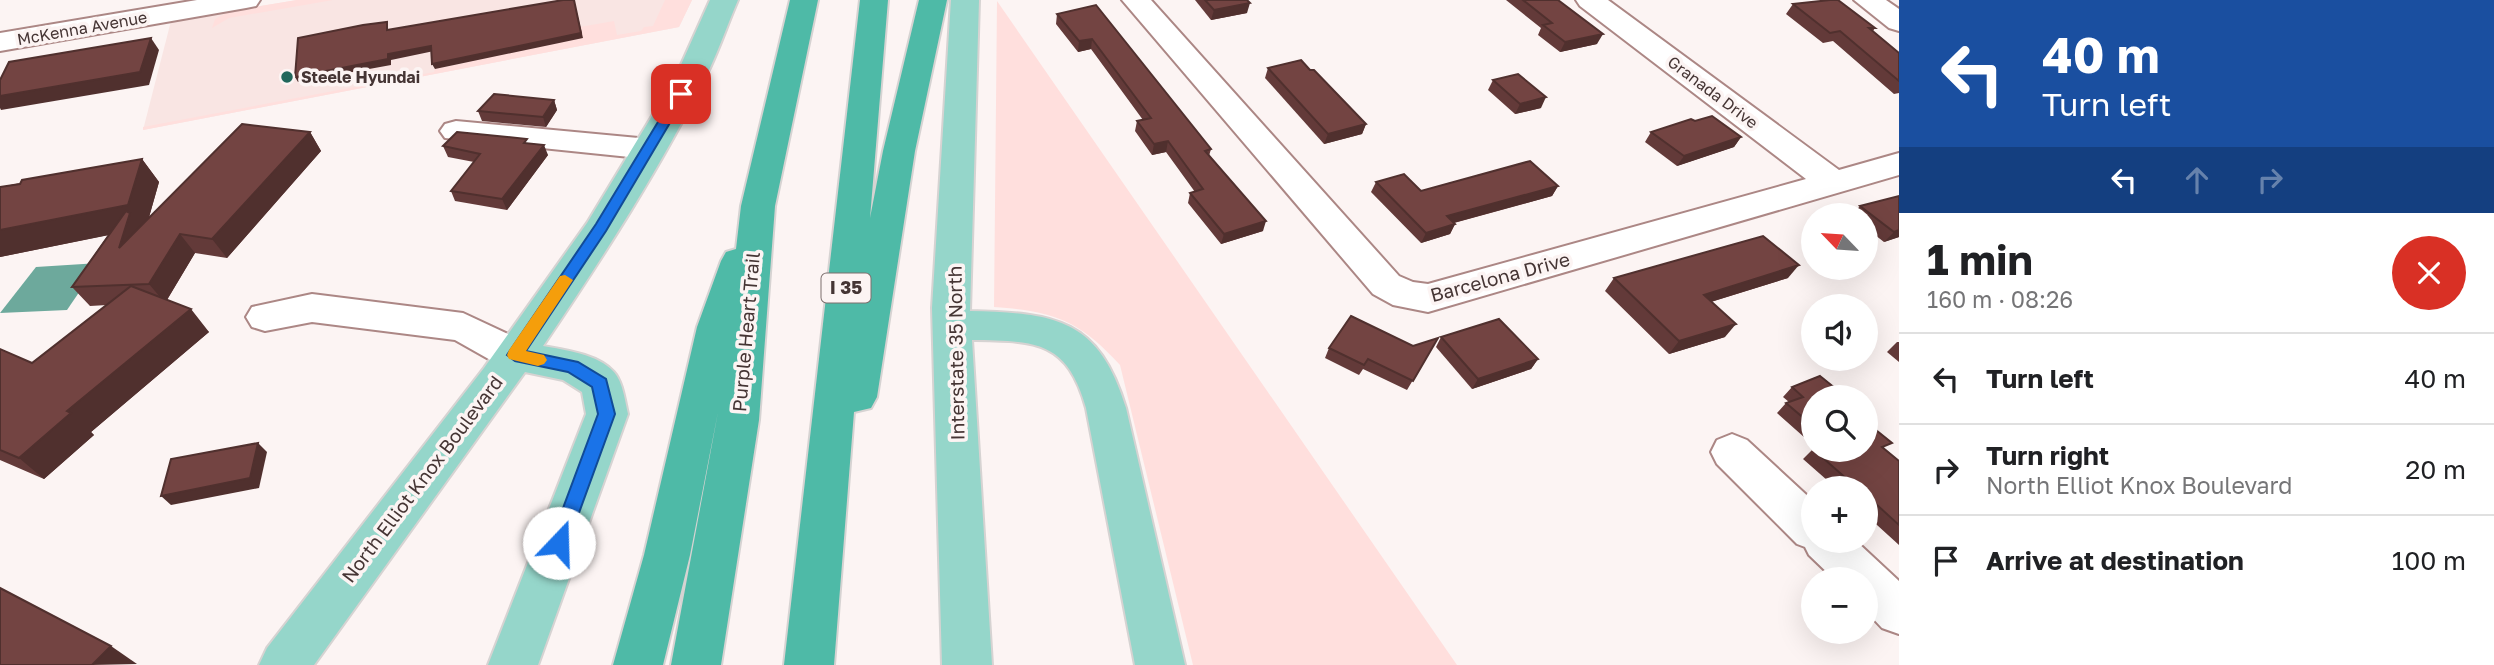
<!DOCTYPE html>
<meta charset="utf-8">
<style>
body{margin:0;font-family:"Golos Text",sans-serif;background:#f6f6f6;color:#202124;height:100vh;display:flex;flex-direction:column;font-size:26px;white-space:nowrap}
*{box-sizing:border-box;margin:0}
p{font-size:23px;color:#757577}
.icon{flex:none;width:38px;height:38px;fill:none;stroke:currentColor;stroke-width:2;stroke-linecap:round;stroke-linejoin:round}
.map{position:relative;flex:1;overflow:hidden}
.panel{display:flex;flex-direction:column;background:#fff;width:595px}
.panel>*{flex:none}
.guide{background:#1a4fa0;color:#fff;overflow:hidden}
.needle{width:46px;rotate:295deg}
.tools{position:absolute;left:1801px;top:203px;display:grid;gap:14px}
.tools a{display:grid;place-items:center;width:77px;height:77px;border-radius:50%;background:#fff;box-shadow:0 7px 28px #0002;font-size:35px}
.pin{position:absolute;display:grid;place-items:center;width:60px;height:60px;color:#fff;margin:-30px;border-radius:14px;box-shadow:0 4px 10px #0006}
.me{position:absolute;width:77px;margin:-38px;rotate:21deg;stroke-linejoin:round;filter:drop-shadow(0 0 5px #0008)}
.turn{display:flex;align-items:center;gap:24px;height:147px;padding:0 28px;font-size:32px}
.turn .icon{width:91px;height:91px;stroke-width:2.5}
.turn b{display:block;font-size:49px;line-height:60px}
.lanes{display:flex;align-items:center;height:66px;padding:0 28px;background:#0003;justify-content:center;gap:35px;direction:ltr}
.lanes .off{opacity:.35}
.round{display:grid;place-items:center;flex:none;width:74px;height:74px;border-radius:37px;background:#f6f6f6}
.overview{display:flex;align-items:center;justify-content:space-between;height:119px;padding:0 28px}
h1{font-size:42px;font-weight:700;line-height:52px}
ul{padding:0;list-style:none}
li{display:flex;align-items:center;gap:21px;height:91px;padding:0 28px;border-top:2px solid #e0e0e0}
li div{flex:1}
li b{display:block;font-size:26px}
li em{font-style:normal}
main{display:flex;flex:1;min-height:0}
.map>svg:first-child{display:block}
.built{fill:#f9e5e3}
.green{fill:#ffdfdd}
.water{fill:#6da99c}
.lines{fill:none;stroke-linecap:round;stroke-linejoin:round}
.minor-casing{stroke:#ac8785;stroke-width:4}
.major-casing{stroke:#d6d3d2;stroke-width:4}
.highway-casing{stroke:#d6d3d2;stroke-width:4}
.minor{fill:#fff;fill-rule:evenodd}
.major{fill:#95d6ca;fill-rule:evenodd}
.highway{fill:#4ebaa7;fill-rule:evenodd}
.wall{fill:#633a39}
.shaded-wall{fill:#50302e}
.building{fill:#734442;stroke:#50302e;stroke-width:2}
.route{fill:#1a73e8;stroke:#114b97;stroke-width:2}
.slow{fill:#f59e0b}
.poi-dot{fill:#21675b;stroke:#fcf4f3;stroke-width:2.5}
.labels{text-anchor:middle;stroke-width:7;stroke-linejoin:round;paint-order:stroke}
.far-street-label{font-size:16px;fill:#453534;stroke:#fcf4f3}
.far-poi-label{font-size:16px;font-weight:bold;fill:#453534;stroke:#fcf4f3;text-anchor:start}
.shield{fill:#fcf4f3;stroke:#7c6e6d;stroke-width:2}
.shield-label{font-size:18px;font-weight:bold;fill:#453534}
.street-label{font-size:19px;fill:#453534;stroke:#fcf4f3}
</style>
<main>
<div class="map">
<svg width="1899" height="665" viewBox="0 0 1899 665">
<rect width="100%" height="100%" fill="#fcf4f3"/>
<polygon class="built" points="297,0 692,0 679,27 143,130 171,21"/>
<g class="green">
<polygon points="297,0 333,0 229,18 212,28 215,19 230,11"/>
<polygon points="665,0 692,0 679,27 143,130 143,127 434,72 435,69 465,63 466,61 582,38 580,27 614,21 617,35 641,31 644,27 653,26"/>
<path d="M 997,1 L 1457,665 L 1193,665 L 1120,365 C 1079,320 1053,311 994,307 Z"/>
</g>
<polygon class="water" points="99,263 67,310 0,313 36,267"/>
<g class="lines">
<defs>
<g id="minor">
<polygon points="197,0 260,0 256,6 246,8 0,51 0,33"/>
<polygon points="1122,0 1151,0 1399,276 1413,282 1428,284 1806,179 1580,6 1576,0 1608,0 1839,170 1899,153 1899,175 1428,312 1393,305 1373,294"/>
<polygon points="1854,0 1886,0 1899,9 1899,31 1889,28"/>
<polygon points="456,121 649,139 661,142 665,149 661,156 649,159 445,138 440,131 445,124"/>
<polygon points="312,294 463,313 529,344 535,355 529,366 515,370 501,366 455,340 312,322 265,331 252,327 246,317 252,307"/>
<polygon points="1732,434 1747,440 1813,501 1813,541 1856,541 1899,581 1899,634 1882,628 1866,611 1866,579 1834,579 1809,555 1805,547 1797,544 1717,464 1711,452 1717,440"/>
</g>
<g id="major">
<path d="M 710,0 L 738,0 C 728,23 720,47 709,70 C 662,166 603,257 543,346 C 565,350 598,354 614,372 C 623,382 625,402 628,414 L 538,665 L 488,665 L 586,414 L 582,392 L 563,380 L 525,372 L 314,665 L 259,665 L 267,648 L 484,368 L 587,223 L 675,78 Z"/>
<path d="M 951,0 L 979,0 L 970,311 C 1056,313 1099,319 1126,408 L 1185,665 L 1135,665 L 1086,408 C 1067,340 1035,341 972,340 L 992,665 L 942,665 L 932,308 Z"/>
</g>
<g id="highway">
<polygon points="790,0 818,0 775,206 759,420 721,665 671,665 718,412 690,555 663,665 613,665 644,555 697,327 721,261 726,252 736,249 741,206"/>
<polygon points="860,0 888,0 870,218 883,151 919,0 947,0 915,151 877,397 871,408 854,412 834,665 784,665"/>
</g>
</defs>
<use href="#minor" class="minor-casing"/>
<use href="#major" class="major-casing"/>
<use href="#highway" class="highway-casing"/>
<use href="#minor" class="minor"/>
<use href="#major" class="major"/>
<use href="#highway" class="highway"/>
</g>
<g class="wall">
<polygon points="1195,0 1247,0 1247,13 1211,20"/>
<polygon points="1506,0 1558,0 1597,44 1560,52 1538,35 1541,28"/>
<polygon points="1793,4 1875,28 1873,31 1899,53 1899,93 1894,94 1833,41 1823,43 1786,14"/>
<polygon points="1096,5 1211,149 1209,156 1263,231 1221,244 1188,203 1190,193 1195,192 1166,152 1152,155 1135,131 1137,121 1143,120 1091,49 1078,52 1056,24 1057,14"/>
<polygon points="1268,68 1366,124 1362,134 1324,144 1265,78"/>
<polygon points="1493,80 1541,108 1515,114 1488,90"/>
<polygon points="554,100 557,110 546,127 482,121 478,111"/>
<polygon points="1695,121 1741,137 1734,147 1677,166 1645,142 1651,132"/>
<polygon points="310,132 321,151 227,258 195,253 167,300 209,332 91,432 94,435 44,479 0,460 0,349 32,363 107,305 90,306 72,287 108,235 0,257 0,187 142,159 159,182 149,217"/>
<polygon points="528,143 548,155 507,210 455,201 451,191 474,162 448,157 443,146"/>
<polygon points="1376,182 1421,191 1558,186 1552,196 1454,223 1455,224 1450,234 1421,243 1371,192"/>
<polygon points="1899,196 1899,237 1884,242 1866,228 1866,215 1852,215 1860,206"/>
<polygon points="1614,278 1788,278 1711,302 1725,337 1669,354 1605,291"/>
<polygon points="1441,337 1538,359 1531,369 1472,389 1436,347"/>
<polygon points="1438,338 1407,390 1363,369 1359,375 1325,358 1329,348 1413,346"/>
<polygon points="1897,342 1899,342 1899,362 1887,352"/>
<polygon points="1792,387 1813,397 1813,445 1777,413 1786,403 1789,402 1783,397"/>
<polygon points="1813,449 1885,449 1899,461 1899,545 1866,515 1866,488 1836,488 1803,459"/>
</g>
<g class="shaded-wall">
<polygon points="574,0 583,38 435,69 432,64"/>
<polygon points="1250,3 1247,13 1211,20 1214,10"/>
<polygon points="1603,34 1597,44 1560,52 1565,42"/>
<polygon points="151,38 159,50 149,85 1,110 0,108 0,96"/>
<polygon points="1092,39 1091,49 1078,52 1079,41"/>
<polygon points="431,46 434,51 391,60 391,65 298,82 295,77 388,54"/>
<polygon points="1546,97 1541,108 1515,114 1520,104"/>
<polygon points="554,100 557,110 546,127 543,117"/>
<polygon points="1366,124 1362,134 1324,144 1328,134"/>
<polygon points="310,132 321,151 227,258 212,239"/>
<polygon points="1741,137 1734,147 1677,166 1684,156"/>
<polygon points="1168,141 1166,152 1152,155 1154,144"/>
<polygon points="544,145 548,155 507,210 502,199"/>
<polygon points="142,159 159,182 146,228 119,248 124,232 0,257 0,230"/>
<polygon points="1558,186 1552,196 1442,226 1447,216"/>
<polygon points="1266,221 1263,231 1221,244 1224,234"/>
<polygon points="1455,224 1450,234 1421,243 1426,233"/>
<polygon points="1899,230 1899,237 1884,242 1894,232"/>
<polygon points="180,234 195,253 165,303 149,284"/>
<polygon points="1799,265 1788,278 1694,307 1704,295"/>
<polygon points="191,309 209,332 91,432 94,435 44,479 19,458 67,411"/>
<polygon points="1736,324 1725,337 1669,354 1679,341"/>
<polygon points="1538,359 1531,369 1472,389 1478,379"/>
<polygon points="258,443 267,452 259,488 171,505 161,496"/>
<polygon points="111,646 137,664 92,665"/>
</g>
<g class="building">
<polygon points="563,0 574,0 581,33 432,64 431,46 388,54 388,59 295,77 298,38 363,25 387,22 387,30"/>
<polygon points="1205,0 1247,0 1250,3 1214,10"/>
<polygon points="1523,0 1558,0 1603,34 1565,42 1543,25 1552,23"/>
<polygon points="1830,0 1838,0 1875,28 1869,28 1899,53 1899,81 1840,31 1830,33 1793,4"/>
<polygon points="1096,5 1211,149 1205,151 1266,221 1224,234 1190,193 1203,189 1168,141 1154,144 1137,121 1151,118 1092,39 1079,41 1057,14"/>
<polygon points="151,38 140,72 0,96 0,80 9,62"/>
<polygon points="1301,60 1310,70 1314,70 1366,124 1328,134 1268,68"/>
<polygon points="1518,74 1546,97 1520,104 1493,80"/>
<polygon points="494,94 554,100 543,117 478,111"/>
<polygon points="1712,116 1741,137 1684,156 1651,132 1691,119 1695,121"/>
<polygon points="242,124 310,132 212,239 180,234 149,284 72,287 126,211 130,213 119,248"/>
<polygon points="457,132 527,139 524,143 544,145 502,199 451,191 480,154 443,146"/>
<polygon points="142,159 128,205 0,230 0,187 20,184 22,180"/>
<polygon points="1530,161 1558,186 1447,216 1455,224 1426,233 1376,182 1404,174 1421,191"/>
<polygon points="1899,196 1899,230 1894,232 1860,206"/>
<polygon points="1763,236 1799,265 1704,295 1736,324 1679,341 1614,278"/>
<polygon points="131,286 191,309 67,411 71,413 19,458 0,450 0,349 32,363"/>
<polygon points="1351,316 1413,346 1438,338 1413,381 1368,359 1364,365 1329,348"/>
<polygon points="1499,319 1538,359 1478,379 1441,337"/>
<polygon points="1820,376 1846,397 1813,397 1813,426 1786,403 1803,397 1792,387"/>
<polygon points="1866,422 1892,443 1882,447 1899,461 1899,525 1866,495 1866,488 1857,488 1814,450 1866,450"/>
<polygon points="258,443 250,478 161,496 171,459"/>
<polygon points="0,588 111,646 92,665 0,665"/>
</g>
<polygon class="route" points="681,90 687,94 606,231 526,351 578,362 606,379 615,414 568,543 566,549 559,551 552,549 550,543 598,414 592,387 568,372 515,361 507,355 596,224 675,94"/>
<polygon class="slow" points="565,275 573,280 526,351 544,355 547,360 544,364 538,366 509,359 507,355 509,350 560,276"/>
<circle class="poi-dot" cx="287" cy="77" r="7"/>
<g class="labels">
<g class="far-street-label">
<text transform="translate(82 28) rotate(-10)" y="6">McKenna Avenue</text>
<text transform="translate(1713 92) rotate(37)" y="6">Granada Drive</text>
</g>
<g class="far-poi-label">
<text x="301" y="83">Steele Hyundai</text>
</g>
<rect class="shield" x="821.5" y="273.5" width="49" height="29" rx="5"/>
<g class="shield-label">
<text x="846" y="294">I 35</text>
</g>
<g class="street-label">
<text transform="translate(1500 277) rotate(-15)" y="7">Barcelona Drive</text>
<text transform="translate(746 332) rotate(-85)" y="7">Purple Heart Trail</text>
<text transform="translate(956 353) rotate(-91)" y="7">Interstate 35 North</text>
<text transform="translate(422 479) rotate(-53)" y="7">North Elliot Knox Boulevard</text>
</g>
</g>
</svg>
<div class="tools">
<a><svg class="needle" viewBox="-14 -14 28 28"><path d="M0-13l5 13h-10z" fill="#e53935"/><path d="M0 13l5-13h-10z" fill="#757577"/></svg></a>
<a><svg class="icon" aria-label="sound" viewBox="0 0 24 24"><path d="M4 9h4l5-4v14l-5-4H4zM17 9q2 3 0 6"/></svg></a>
<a><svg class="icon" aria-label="search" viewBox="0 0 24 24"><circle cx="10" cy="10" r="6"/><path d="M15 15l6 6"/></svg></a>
<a>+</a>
<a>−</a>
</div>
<div class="pin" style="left:681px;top:94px;background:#d93025"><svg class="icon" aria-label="arrive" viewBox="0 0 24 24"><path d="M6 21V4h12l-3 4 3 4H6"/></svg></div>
<svg class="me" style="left:559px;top:543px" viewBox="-20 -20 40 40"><circle r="19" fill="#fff"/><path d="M0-13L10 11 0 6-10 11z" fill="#1a73e8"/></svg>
</div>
<section class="panel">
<div class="guide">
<div class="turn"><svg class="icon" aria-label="left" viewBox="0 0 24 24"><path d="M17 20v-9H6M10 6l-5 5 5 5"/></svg><div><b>40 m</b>Turn left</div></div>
<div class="lanes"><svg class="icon" aria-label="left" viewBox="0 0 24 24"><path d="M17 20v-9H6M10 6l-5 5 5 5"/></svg><svg class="icon off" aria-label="ahead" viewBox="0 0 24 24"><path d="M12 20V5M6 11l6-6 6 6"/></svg><svg class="icon off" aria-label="right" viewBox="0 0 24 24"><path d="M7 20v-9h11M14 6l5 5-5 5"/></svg></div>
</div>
<div class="overview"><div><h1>1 min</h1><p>160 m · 08:26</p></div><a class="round" style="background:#d93025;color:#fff"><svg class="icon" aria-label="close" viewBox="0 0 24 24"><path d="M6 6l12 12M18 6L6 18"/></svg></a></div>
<ul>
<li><svg class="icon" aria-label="left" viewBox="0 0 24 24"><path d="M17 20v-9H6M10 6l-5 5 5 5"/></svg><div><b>Turn left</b></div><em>40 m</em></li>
<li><svg class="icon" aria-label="right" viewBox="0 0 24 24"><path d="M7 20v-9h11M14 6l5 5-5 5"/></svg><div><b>Turn right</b><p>North Elliot Knox Boulevard</p></div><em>20 m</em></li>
<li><svg class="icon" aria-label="arrive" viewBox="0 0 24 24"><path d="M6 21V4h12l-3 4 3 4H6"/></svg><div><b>Arrive at destination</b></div><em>100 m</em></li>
</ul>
</section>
</main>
